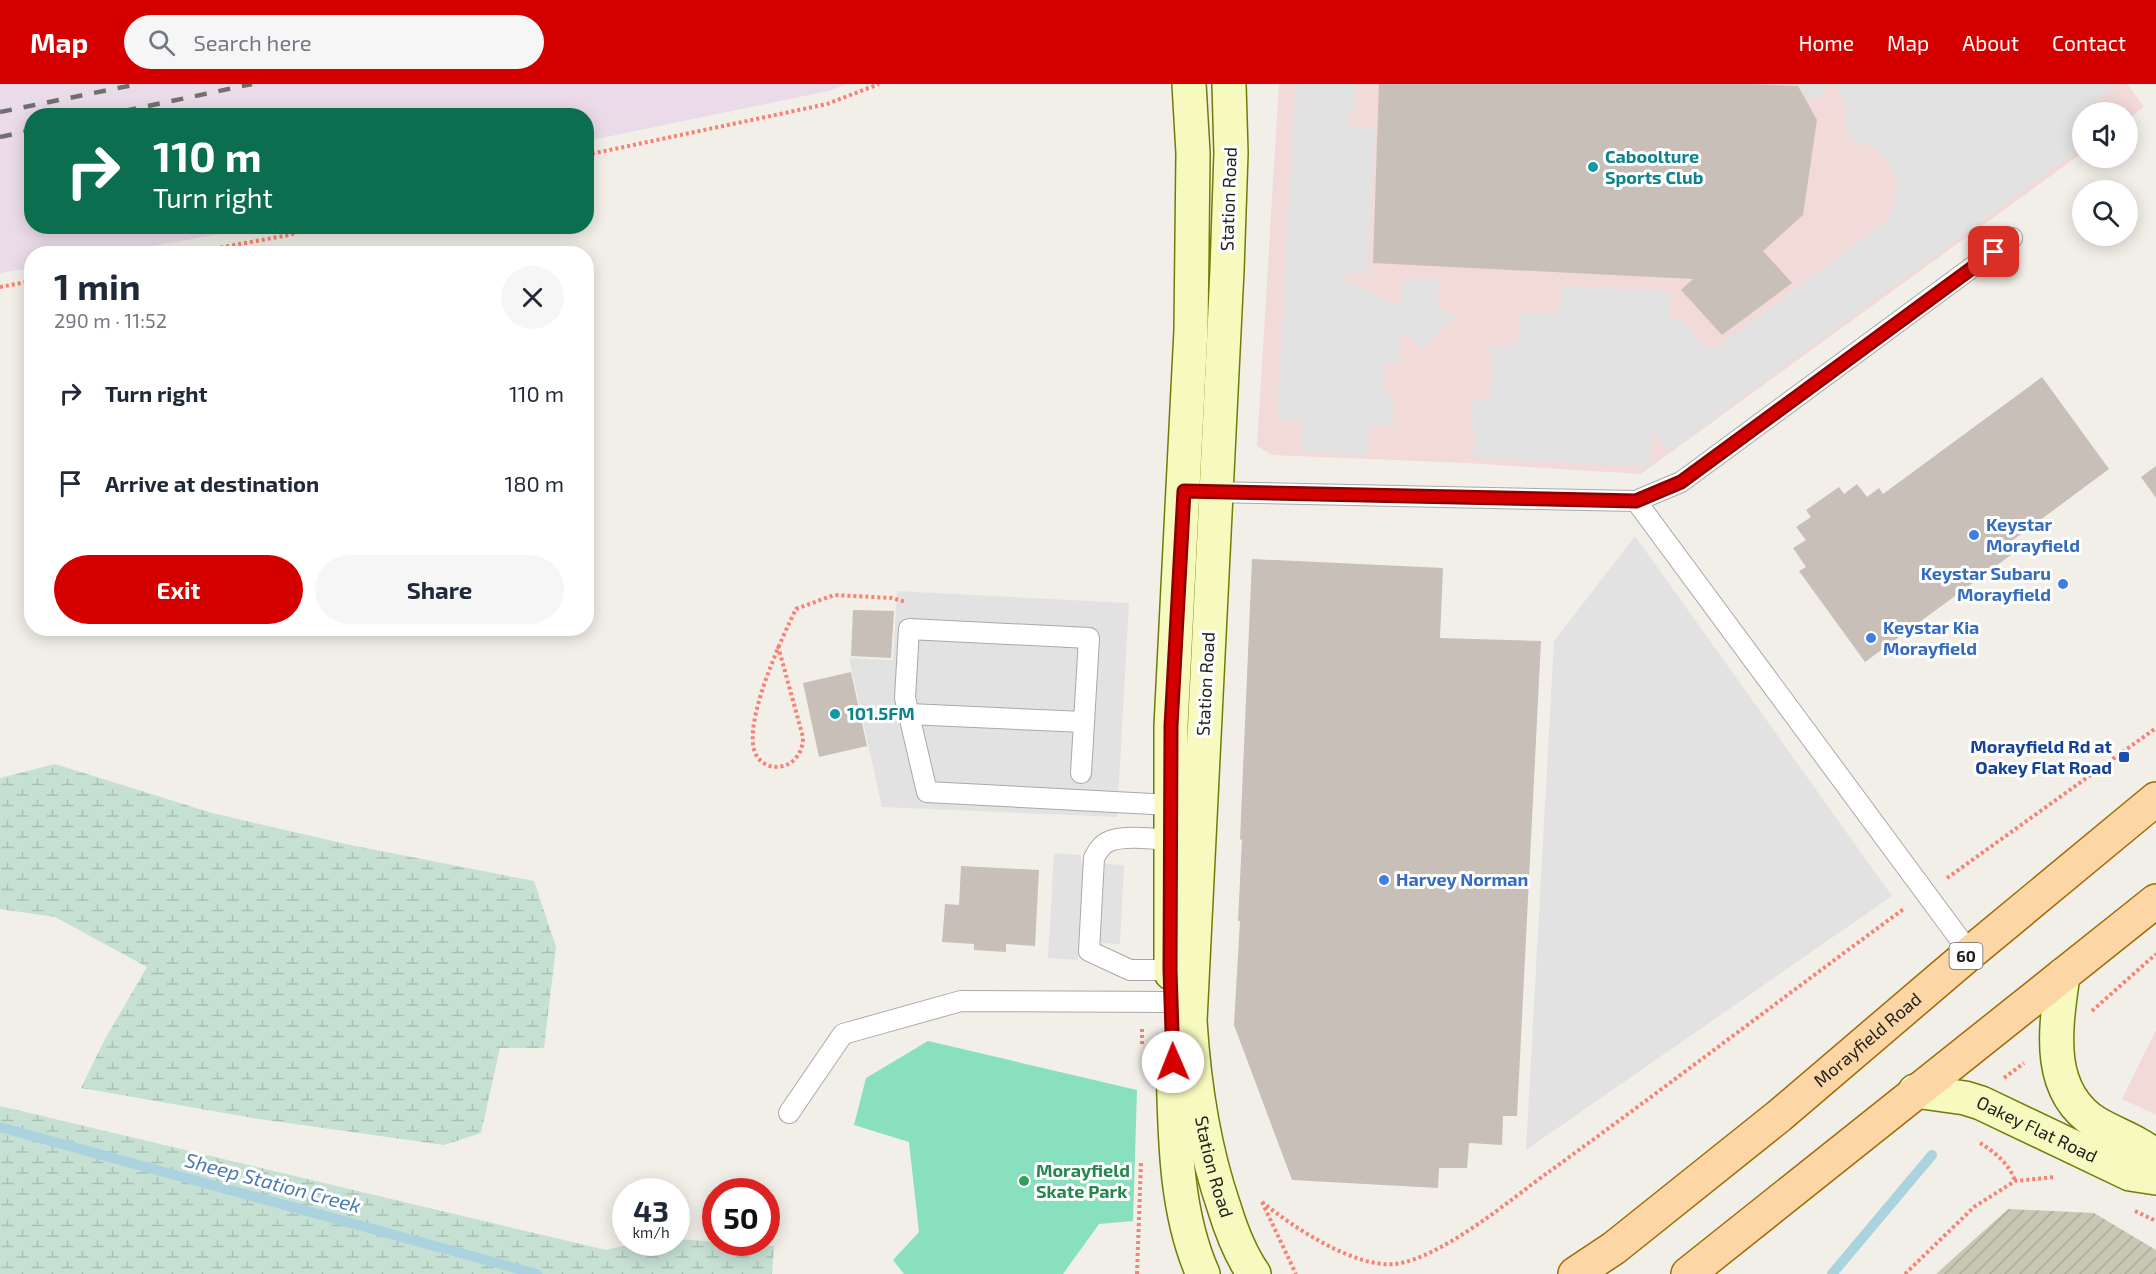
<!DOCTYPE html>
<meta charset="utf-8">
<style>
body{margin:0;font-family:"Exo 2",sans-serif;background:#f6f6f7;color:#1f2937;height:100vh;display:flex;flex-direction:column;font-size:22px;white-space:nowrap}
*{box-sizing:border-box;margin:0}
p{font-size:20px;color:#747a83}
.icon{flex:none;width:33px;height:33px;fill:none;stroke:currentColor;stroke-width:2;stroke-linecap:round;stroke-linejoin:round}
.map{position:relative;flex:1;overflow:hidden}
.sheet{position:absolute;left:24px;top:162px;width:570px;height:390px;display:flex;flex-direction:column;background:#fff;border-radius:24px;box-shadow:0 3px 15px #0003}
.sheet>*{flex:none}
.top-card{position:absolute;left:24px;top:24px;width:570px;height:126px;border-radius:24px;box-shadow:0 3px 15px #0003;background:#0b6e4f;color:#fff;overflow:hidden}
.tools{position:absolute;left:2072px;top:18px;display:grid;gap:12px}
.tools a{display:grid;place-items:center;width:66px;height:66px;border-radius:50%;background:#fff;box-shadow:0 3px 15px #0003;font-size:30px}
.speed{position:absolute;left:612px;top:1094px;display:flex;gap:12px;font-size:30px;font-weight:700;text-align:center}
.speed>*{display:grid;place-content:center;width:78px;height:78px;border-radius:50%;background:#fff;box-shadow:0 3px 15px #0003;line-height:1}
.speed small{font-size:15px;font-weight:400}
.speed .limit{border:9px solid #d22;background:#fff;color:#111}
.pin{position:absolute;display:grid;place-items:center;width:51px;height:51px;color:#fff;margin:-26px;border-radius:12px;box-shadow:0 3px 9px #0006}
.me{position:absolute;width:66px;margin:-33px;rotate:359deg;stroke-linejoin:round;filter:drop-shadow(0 0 4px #0008)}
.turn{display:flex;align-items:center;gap:21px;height:126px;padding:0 30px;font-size:27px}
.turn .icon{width:78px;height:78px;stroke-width:2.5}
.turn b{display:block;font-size:42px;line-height:51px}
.round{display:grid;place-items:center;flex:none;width:63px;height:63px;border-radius:32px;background:#f6f6f7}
.head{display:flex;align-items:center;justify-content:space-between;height:102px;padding:0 30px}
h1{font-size:36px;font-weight:700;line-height:45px}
.button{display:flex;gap:12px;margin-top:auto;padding:12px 30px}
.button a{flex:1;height:69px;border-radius:36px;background:#d40000;color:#fff;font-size:24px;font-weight:700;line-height:69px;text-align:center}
.button a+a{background:#f6f6f7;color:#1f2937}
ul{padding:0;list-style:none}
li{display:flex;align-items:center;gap:18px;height:90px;padding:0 30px}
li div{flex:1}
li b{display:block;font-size:22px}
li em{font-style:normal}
header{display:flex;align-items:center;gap:36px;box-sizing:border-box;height:84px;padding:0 30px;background:#d40000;color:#fff}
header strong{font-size:28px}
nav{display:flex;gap:33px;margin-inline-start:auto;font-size:21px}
.search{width:420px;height:54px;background:#f6f6f7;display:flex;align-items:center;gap:15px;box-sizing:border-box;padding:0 21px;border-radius:33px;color:#747a83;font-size:22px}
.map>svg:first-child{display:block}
.commercial{fill:#f2dad9}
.industrial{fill:#ebdbe8}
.construction{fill:url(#construction-furrows)}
.wetland{fill:url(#wetland-marsh)}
.pitch{fill:#88e0be}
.parking{fill:#e2e2e2}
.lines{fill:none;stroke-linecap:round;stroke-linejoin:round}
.stream{stroke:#aad3df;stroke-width:10}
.building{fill:#c7bfb8}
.service-casing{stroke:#a9a9a9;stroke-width:22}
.secondary-casing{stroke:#707d05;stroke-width:36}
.primary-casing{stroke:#a06b00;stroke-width:36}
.path{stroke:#fa8072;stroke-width:4;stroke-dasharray:3 3;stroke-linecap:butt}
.service{stroke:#fff;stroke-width:20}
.secondary{stroke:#f7fabf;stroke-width:33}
.primary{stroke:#fcd6a4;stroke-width:33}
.rail{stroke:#707070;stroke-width:4.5;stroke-dasharray:12 12;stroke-linecap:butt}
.route-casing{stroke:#8a0000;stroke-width:15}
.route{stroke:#d40000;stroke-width:10}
.culture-dot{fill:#0f9aa8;stroke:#fff;stroke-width:2}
.shop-dot{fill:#3f7fe0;stroke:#fff;stroke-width:2}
.transit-dot{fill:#1a4fb4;stroke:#fff;stroke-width:2}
.leisure-dot{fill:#2e9e5b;stroke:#fff;stroke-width:2}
.labels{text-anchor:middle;stroke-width:6;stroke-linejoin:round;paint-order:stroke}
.shield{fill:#fff;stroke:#646464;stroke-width:1.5}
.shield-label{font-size:16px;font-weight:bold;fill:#222}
.culture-label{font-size:18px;font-weight:bold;fill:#0d838f;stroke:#fff;text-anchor:start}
.street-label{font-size:18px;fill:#222;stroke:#fff}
.shop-label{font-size:18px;font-weight:bold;fill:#366cbe;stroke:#fff;text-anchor:start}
.transit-label{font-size:18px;font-weight:bold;fill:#164399;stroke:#fff;text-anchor:end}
.leisure-label{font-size:18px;font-weight:bold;fill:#27864d;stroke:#fff;text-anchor:start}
.water-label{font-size:20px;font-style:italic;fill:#4a7aab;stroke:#fff}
</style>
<header>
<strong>Map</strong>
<div class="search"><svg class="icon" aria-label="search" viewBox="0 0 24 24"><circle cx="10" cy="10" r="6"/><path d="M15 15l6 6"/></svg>Search here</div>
<nav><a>Home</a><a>Map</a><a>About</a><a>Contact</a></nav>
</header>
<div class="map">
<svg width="2156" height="1190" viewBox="0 0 2156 1190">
<defs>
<pattern id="construction-furrows" width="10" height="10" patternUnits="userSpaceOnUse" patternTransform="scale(1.5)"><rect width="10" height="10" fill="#c7c7b4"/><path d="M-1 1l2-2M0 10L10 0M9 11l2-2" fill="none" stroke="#abab9a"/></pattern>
<pattern id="wetland-marsh" width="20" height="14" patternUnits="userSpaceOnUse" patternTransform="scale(1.5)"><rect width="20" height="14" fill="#c6e0d4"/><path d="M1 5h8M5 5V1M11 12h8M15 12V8" fill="none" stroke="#aac0b6"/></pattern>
</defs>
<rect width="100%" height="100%" fill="#f2efe9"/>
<g class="commercial">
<polygon points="1279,0 2127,0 2144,23 2127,36 2127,28 2082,28 2082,69 1641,390 1466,379 1272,371 1257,362"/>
<polygon points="2156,946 2156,1031 2122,1015"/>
</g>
<polygon class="industrial" points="0,0 845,0 833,6 587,57 586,32 32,32 32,142 262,143 111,169 32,170 31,184 0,189"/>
<polygon class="construction" points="2008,1125 2094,1129 2156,1166 2156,1190 1936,1190"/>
<g class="wetland">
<polygon points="55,680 212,729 350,761 534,797 556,863 544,964 500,964 481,1049 444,1061 253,1034 81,1004 105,955 147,883 55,833 0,825 0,694"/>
<polygon points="0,1022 606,1166 640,1158 676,1158 677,1155 774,1162 772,1190 0,1190"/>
</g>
<polygon class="pitch" points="928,957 1137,1006 1133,1137 1099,1140 1063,1190 904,1190 893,1176 919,1148 909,1058 854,1041 866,994"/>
<g class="parking">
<polygon points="1295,0 1356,0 1355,27 1349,27 1348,42 1375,44 1368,190 1346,190 1343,194 1398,222 1401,221 1402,195 1439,196 1438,222 1441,226 1448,230 1460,233 1446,239 1420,269 1420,263 1412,254 1403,252 1399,255 1399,279 1384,280 1384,309 1394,310 1393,342 1369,341 1367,372 1301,367 1303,337 1277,336"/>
<polygon points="1798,0 2114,0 2116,3 2092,19 2091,22 2095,28 2082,28 2082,63 1669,368 1652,346 1649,383 1473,374 1475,351 1472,346 1472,315 1490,314 1493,271 1487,264 1517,260 1520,229 1555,230 1559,227 1562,202 1671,207 1669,233 1681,236 1703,261 1711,264 1719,262 1886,137 1893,124 1897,106 1896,92 1878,65 1847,54 1846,25 1841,9 1834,0 1811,17"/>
<polygon points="1635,452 1892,812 1526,1066 1554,557"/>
<polygon points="897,507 1129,519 1117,733 882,723 849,574 893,576"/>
<polygon points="1054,769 1081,771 1081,778 1124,781 1120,860 1079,858 1078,876 1048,874"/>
</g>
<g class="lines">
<g class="stream">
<polyline points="0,1043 537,1190"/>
<polyline points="1832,1190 1932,1071"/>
</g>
</g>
<g class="building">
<polygon points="1379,0 1752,0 1798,2 1817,36 1803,131 1763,167 1792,199 1722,251 1681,206 1693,195 1373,179"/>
<polygon points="2042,293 2109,385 2005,462 2011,471 1865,578 1799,487 1806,483 1793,464 1806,456 1796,443 1811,433 1806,426 1839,403 1844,410 1857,400 1867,413 1879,404 1883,410"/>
<polygon points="2156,382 2156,414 2141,393"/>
<polygon points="1252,475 1443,484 1440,554 1541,557 1517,1032 1503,1032 1502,1061 1469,1059 1467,1084 1439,1084 1438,1104 1292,1096 1234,941 1240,837 1238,837 1242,755 1240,756"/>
<polygon points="853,526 894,527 891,574 851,572"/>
<polygon points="851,588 867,662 819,673 803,599"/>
<polygon points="961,782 1039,786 1035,862 1006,860 1006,868 974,866 974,860 942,858 945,820 959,821"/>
</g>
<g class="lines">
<defs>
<g id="service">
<polyline points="1207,408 1636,417 1681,398 2012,154"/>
<polyline points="1636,417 1970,869"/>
<polyline points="909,630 1084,638"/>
<polyline points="1081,689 1089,554 909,545 905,614 927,708 1171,721"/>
<path d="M 1180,886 L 1130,886 L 1089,867 L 1094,774 C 1098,766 1102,760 1110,757 C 1127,750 1162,756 1180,757"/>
<polyline points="789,1029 843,950 961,917 1172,918"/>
</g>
<g id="secondary">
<path id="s1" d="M 1229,0 L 1231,69 L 1227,186 L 1190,937 C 1194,1001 1203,1062 1224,1123 C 1231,1146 1240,1170 1254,1190"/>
<polyline points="1171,889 1171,642 1191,246 1193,69 1189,0"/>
<path d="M 2063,891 C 2056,942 2044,1006 2096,1039 C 2116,1051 2138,1057 2156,1073"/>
<path d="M 1173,976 C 1175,1046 1174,1125 1203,1190"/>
<path id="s2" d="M 1915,1007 L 1965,1014 L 1981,1019 L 2130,1090 L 2156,1094"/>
</g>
<g id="primary">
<path id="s3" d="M 1575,1190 L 1614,1164 L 1779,1032 L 1970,869 L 2156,715"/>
<polyline points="1688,1190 2156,817"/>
</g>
</defs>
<use href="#service" class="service-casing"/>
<use href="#secondary" class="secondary-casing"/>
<use href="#primary" class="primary-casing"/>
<g class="path">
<polyline points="586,71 827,20 879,0"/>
<polyline points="185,170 289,151 317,142"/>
<polyline points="0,203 32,197"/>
<path d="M 778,562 L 803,653 C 803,690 756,693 753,660 C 749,627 781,555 796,525 L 834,511 L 892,514 L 906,518"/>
<polyline points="1947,794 2156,644"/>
<polyline points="2092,927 2156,870"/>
<polyline points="1142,960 1142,943"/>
<polyline points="2004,994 2024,979"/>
<path d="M 1980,1059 C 1995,1068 2010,1081 2015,1097"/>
<path d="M 1262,1118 C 1293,1143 1354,1184 1395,1180 C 1442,1174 1511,1115 1550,1087 C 1669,1001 1786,911 1905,824"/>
<polyline points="1262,1118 1296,1190"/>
<polyline points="2135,1127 2156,1137"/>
<polyline points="1137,1190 1141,1078"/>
<polyline points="1905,1190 1974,1123 2015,1097 2055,1093"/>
</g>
<use href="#service" class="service"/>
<use href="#secondary" class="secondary"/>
<use href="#primary" class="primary"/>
<g class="rail">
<polyline points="0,28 138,0"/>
<polyline points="101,32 252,0"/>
<polyline points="0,53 32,46"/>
</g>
</g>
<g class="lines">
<defs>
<polyline id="route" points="1173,978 1170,886 1171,642 1184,407 1636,417 1681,398 1994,168"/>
</defs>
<use href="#route" class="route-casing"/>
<use href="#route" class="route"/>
</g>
<g class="culture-dot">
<circle cx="1593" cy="83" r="6"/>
<circle cx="835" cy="630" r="6"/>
</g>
<g class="shop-dot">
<circle cx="1974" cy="451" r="6"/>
<circle cx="2063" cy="500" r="6"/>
<circle cx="1871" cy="554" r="6"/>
<circle cx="1384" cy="796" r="6"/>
</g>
<rect class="transit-dot" x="2118" y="667" width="12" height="12" rx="3"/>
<circle class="leisure-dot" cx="1024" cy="1097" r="6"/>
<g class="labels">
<rect class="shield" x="1949.5" y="859" width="33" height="26" rx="4.5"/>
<g class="shield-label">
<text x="1966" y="878">60</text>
</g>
<g class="culture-label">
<text x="1605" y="79">Caboolture<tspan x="1605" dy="21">Sports Club</tspan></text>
<text x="847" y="636">101.5FM</text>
</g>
<g class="street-label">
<text transform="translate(1229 115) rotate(-88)" y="6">Station Road</text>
<text transform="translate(1206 600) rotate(-87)" y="6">Station Road</text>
<text dy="6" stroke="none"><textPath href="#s3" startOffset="375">Morayfield Road</textPath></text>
<text dy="6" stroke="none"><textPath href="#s2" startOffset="129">Oakey Flat Road</textPath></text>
<text dy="6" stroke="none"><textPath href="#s1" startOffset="1086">Station Road</textPath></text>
</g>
<g class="shop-label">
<text x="1986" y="447">Keystar<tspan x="1986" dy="21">Morayfield</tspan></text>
<text x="2051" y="496" text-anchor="end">Keystar Subaru<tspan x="2051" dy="21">Morayfield</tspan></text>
<text x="1883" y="550">Keystar Kia<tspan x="1883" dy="21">Morayfield</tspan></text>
<text x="1396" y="802">Harvey Norman</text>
</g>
<g class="transit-label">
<text x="2112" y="669">Morayfield Rd at<tspan x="2112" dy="21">Oakey Flat Road</tspan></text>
</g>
<g class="leisure-label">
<text x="1036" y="1093">Morayfield<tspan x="1036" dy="21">Skate Park</tspan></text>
</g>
<g class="water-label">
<text transform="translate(273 1099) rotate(15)" y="7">Sheep Station Creek</text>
</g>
</g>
</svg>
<div class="tools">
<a><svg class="icon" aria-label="sound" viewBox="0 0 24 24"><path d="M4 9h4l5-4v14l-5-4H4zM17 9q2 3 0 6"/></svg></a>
<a><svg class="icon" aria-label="search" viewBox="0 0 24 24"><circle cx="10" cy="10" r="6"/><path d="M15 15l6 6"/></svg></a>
</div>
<div class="speed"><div>43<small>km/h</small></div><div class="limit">50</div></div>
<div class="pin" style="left:1994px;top:168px;background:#d93025"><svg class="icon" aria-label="arrive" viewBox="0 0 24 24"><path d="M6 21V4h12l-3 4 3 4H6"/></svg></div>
<svg class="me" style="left:1173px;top:978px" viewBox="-20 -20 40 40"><circle r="19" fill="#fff"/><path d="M0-13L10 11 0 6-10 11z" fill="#d40000"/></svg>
<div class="top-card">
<div class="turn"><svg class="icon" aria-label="right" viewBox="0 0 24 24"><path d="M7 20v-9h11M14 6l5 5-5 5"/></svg><div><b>110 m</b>Turn right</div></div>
</div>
<section class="sheet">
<div class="head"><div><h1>1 min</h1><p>290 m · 11:52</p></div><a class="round"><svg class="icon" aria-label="close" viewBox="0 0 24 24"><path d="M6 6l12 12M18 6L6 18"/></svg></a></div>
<ul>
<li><svg class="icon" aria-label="right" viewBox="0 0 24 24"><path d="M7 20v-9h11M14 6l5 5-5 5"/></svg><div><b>Turn right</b></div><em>110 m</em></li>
<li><svg class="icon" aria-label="arrive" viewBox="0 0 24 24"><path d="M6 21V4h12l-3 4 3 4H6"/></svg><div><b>Arrive at destination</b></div><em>180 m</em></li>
</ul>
<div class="button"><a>Exit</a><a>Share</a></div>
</section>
</div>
